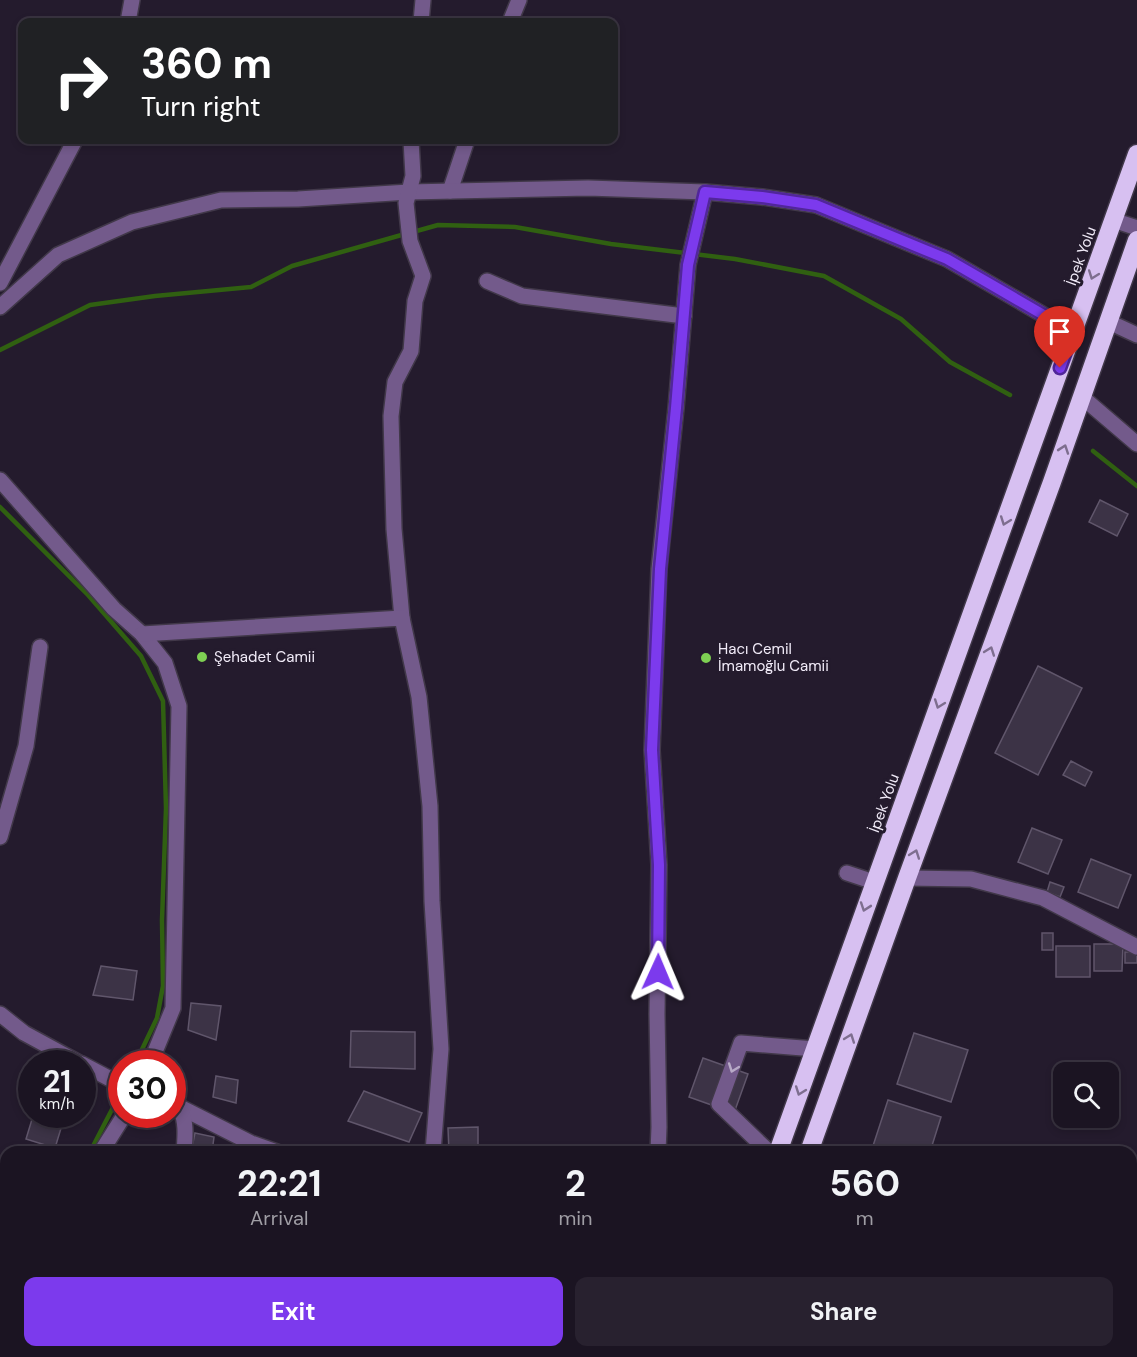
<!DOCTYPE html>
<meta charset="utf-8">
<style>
body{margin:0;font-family:"DM Sans",sans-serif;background:#28212f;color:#f1f3f6;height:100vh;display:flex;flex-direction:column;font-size:22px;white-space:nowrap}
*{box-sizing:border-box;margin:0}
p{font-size:20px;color:#a09ea5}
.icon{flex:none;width:33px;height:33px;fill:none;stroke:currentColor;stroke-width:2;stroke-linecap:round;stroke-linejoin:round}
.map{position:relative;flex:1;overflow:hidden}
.panel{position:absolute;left:0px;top:1146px;width:1137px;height:212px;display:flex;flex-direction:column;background:#1b1422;border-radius:18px 18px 0 0;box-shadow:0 3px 9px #0003,0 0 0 2px #393340}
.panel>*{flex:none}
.guide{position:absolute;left:18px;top:18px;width:600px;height:126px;border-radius:12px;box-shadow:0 3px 9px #0003,0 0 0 2px #393340;background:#202124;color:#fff;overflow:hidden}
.tools{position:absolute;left:1053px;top:1062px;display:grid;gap:12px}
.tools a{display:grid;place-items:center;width:66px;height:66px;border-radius:12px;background:#1b1422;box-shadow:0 3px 9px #0003,0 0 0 2px #393340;font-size:30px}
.speed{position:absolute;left:18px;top:1050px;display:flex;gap:12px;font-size:30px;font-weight:700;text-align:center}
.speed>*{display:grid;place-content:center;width:78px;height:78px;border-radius:50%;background:#1b1422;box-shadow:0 3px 9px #0003,0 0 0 2px #393340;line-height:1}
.speed small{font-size:15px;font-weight:400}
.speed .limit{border:9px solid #d22;background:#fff;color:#111}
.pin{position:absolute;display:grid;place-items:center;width:51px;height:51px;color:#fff;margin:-62px -26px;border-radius:50% 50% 50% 0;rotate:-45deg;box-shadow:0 0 6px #0007}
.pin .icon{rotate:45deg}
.me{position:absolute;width:66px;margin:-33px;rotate:1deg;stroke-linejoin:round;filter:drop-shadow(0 0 4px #0008)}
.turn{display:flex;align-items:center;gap:21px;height:126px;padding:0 24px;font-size:27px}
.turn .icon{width:78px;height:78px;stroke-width:2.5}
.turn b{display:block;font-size:42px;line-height:51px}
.eta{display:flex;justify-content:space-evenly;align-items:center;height:102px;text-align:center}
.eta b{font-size:36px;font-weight:700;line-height:42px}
.cta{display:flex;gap:12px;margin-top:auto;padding:12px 24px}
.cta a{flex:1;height:69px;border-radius:12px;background:#7c3aed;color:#fff;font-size:24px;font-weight:700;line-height:69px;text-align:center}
.cta a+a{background:#28212f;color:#f1f3f6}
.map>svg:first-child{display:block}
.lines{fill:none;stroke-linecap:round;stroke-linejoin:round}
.stream{stroke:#306011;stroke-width:4.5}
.building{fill:#3c3346;stroke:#60566b;stroke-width:1.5}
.minor-casing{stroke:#413849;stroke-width:18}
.highway-casing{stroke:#413849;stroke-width:21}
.minor{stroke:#735a8b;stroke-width:15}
.highway{stroke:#d7c0f1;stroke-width:18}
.oneway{stroke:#7e6e8f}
.oneway2{stroke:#b8aac7}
.route-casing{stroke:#51269a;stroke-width:15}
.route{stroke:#7c3aed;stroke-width:10}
.poi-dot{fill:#7ed053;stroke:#241b2d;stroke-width:2}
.labels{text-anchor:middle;stroke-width:6;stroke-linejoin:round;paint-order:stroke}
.street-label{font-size:15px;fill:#f1ebf8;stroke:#241b2d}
.poi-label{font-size:15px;fill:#f1ebf8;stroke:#241b2d;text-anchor:start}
</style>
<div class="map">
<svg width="1137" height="1357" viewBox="0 0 1137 1357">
<rect width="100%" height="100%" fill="#241b2d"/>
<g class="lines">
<g class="stream">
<polyline points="413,232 438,225 515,227 611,244 735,259 824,276 901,319 950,362 1010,395"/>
<polyline points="0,350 90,305 155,296 251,287 292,266 405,234"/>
<polyline points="1093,451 1137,486"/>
<polyline points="0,507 88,595 141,656 163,701 166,808 162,920 163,986 157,1018 135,1064"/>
<polyline points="90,1152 122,1090"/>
<polyline points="11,1357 12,1352"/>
</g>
</g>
<g class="building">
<polygon points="1100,500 1128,514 1117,536 1089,522"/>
<polygon points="1038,666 1082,688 1038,775 995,753"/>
<polygon points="1071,761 1092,772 1085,786 1063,775"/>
<polygon points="1032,828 1062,840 1048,874 1018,862"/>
<polygon points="1091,859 1131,875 1118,908 1078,892"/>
<polygon points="1050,882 1064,887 1060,897 1047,892"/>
<rect x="1042" y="933" width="11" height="17"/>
<polygon points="1094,944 1123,944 1122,971 1094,971"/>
<rect x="1056" y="946" width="34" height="31"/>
<rect x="1125" y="952" width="12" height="11"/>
<polygon points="101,966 137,971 133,1000 93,995"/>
<polygon points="191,1003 221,1006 216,1040 188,1030"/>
<polygon points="351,1031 415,1032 415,1069 350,1067"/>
<polygon points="914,1033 968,1050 951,1102 897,1084"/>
<polygon points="703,1058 748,1074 734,1113 689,1097"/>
<polygon points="216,1076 238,1080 236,1103 213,1097"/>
<polygon points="364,1091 422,1113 409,1142 348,1121"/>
<polygon points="888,1100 941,1117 930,1152 871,1152"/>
<polygon points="33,1116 62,1125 55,1148 26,1139"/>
<polygon points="478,1127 478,1152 449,1152 448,1128"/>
<polygon points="195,1133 214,1137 212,1152 191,1152"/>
<polygon points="0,1234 6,1236 6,1261 0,1260"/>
<polygon points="126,1352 154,1352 153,1357 126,1357"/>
<polygon points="473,1352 628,1352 626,1357 490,1357"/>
<polygon points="833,1352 834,1357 803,1357 803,1355"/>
<polygon points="940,1352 956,1352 958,1357 930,1357 930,1355"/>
<polygon points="1012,1352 1042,1352 1043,1357 1013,1357"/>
</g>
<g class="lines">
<defs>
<g id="minor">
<polyline points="128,22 132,0"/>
<polyline points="421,22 423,0"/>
<polyline points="510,22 519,0"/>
<polyline points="450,191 467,140"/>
<polyline points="1113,220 1137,228"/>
<polyline points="487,281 522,296 684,316"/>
<polyline points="0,283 75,140"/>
<polyline points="0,307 58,255 132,222 221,200 298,199 409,192 588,188 705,192 762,197 816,205 947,259 1073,332"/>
<polyline points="1109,322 1137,335"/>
<polyline points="1082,397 1137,444"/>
<polyline points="0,480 114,609 142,634 165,663 179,706 173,1008 150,1064"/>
<polyline points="402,618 394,529 391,416 395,382 411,351 415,301 423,276 410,241 406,203 413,176 411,140"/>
<polyline points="142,634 402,618 419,697 430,806 432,901 441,1049 433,1152"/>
<polyline points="0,837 26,746 40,647"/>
<polyline points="847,873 874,882"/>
<polyline points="907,878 971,879 1043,898 1137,947"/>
<polyline points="0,1014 24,1033 81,1064"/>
<polyline points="82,1064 116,1082 122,1083"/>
<polyline points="172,1103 251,1143 277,1152"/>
<path d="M 172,1109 L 180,1109 C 187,1122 185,1138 184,1152"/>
<polyline points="101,1152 125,1114"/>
<polyline points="658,1152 659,1127 657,1014 659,865 652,750 659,569 676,408 688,265 705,192"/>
<polyline points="769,1152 719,1104 741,1043 815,1049"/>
<polyline points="0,1283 6,1285"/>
<polyline points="1131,1330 1137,1330"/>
<polyline points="339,1352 340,1357"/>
<polyline points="20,1357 21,1352"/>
<polyline points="212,1357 213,1352"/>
</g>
<g id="highway">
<polyline points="778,1152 1137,154"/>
<polyline points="809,1152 907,878 1052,482 1137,240"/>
<polyline points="704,1357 706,1352"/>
<polyline points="735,1357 737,1352"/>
</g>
</defs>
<use href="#minor" class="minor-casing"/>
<use href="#highway" class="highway-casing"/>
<use href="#minor" class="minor"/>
<use href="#highway" class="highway"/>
</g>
<defs><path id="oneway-chevron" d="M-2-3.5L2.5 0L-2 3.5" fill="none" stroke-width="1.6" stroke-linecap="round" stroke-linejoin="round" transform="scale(1.5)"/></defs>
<g class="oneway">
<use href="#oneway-chevron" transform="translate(1093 275) rotate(110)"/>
<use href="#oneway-chevron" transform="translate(1064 449) rotate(-71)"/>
<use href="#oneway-chevron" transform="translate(1005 521) rotate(110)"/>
<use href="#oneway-chevron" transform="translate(990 651) rotate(-70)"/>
<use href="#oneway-chevron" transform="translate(939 704) rotate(110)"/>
<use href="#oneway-chevron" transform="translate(915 854) rotate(-70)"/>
<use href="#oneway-chevron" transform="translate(865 907) rotate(109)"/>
<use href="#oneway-chevron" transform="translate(850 1038) rotate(-70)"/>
<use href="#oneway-chevron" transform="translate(800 1091) rotate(110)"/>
</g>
<use class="oneway2" href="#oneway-chevron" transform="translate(733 1068) rotate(110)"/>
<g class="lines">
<defs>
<polyline id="route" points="658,972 659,865 652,750 660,569 676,408 688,265 705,192 762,197 816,205 947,259 1073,332 1060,368"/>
</defs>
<use href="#route" class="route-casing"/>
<use href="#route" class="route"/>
</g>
<g class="poi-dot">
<circle cx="202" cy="657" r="6"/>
<circle cx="706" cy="658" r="6"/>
</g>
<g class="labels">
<g class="street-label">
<text transform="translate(1081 256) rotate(-70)" y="5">İpek Yolu</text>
<text transform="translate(884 803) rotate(-70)" y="5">İpek Yolu</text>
</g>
<g class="poi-label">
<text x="718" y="654">Hacı Cemil<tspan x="718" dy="17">İmamoğlu Camii</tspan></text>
<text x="214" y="662">Şehadet Camii</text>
</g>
</g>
</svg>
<div class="tools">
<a><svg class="icon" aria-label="search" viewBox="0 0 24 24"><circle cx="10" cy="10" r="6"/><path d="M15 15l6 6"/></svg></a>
</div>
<div class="speed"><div>21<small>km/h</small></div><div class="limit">30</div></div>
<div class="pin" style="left:1060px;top:368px;background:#d93025"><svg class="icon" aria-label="arrive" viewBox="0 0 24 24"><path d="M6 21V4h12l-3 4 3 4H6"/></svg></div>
<svg class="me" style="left:658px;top:972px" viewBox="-20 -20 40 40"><path d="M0-17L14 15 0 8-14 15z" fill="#7c3aed" stroke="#fff" stroke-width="4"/></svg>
<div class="guide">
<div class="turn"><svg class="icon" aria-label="right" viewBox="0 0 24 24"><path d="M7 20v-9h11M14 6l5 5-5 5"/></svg><div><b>360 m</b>Turn right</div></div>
</div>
<section class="panel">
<div class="eta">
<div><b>22:21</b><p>Arrival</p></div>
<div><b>2</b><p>min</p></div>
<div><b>560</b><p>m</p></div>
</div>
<div class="cta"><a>Exit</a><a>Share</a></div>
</section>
</div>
